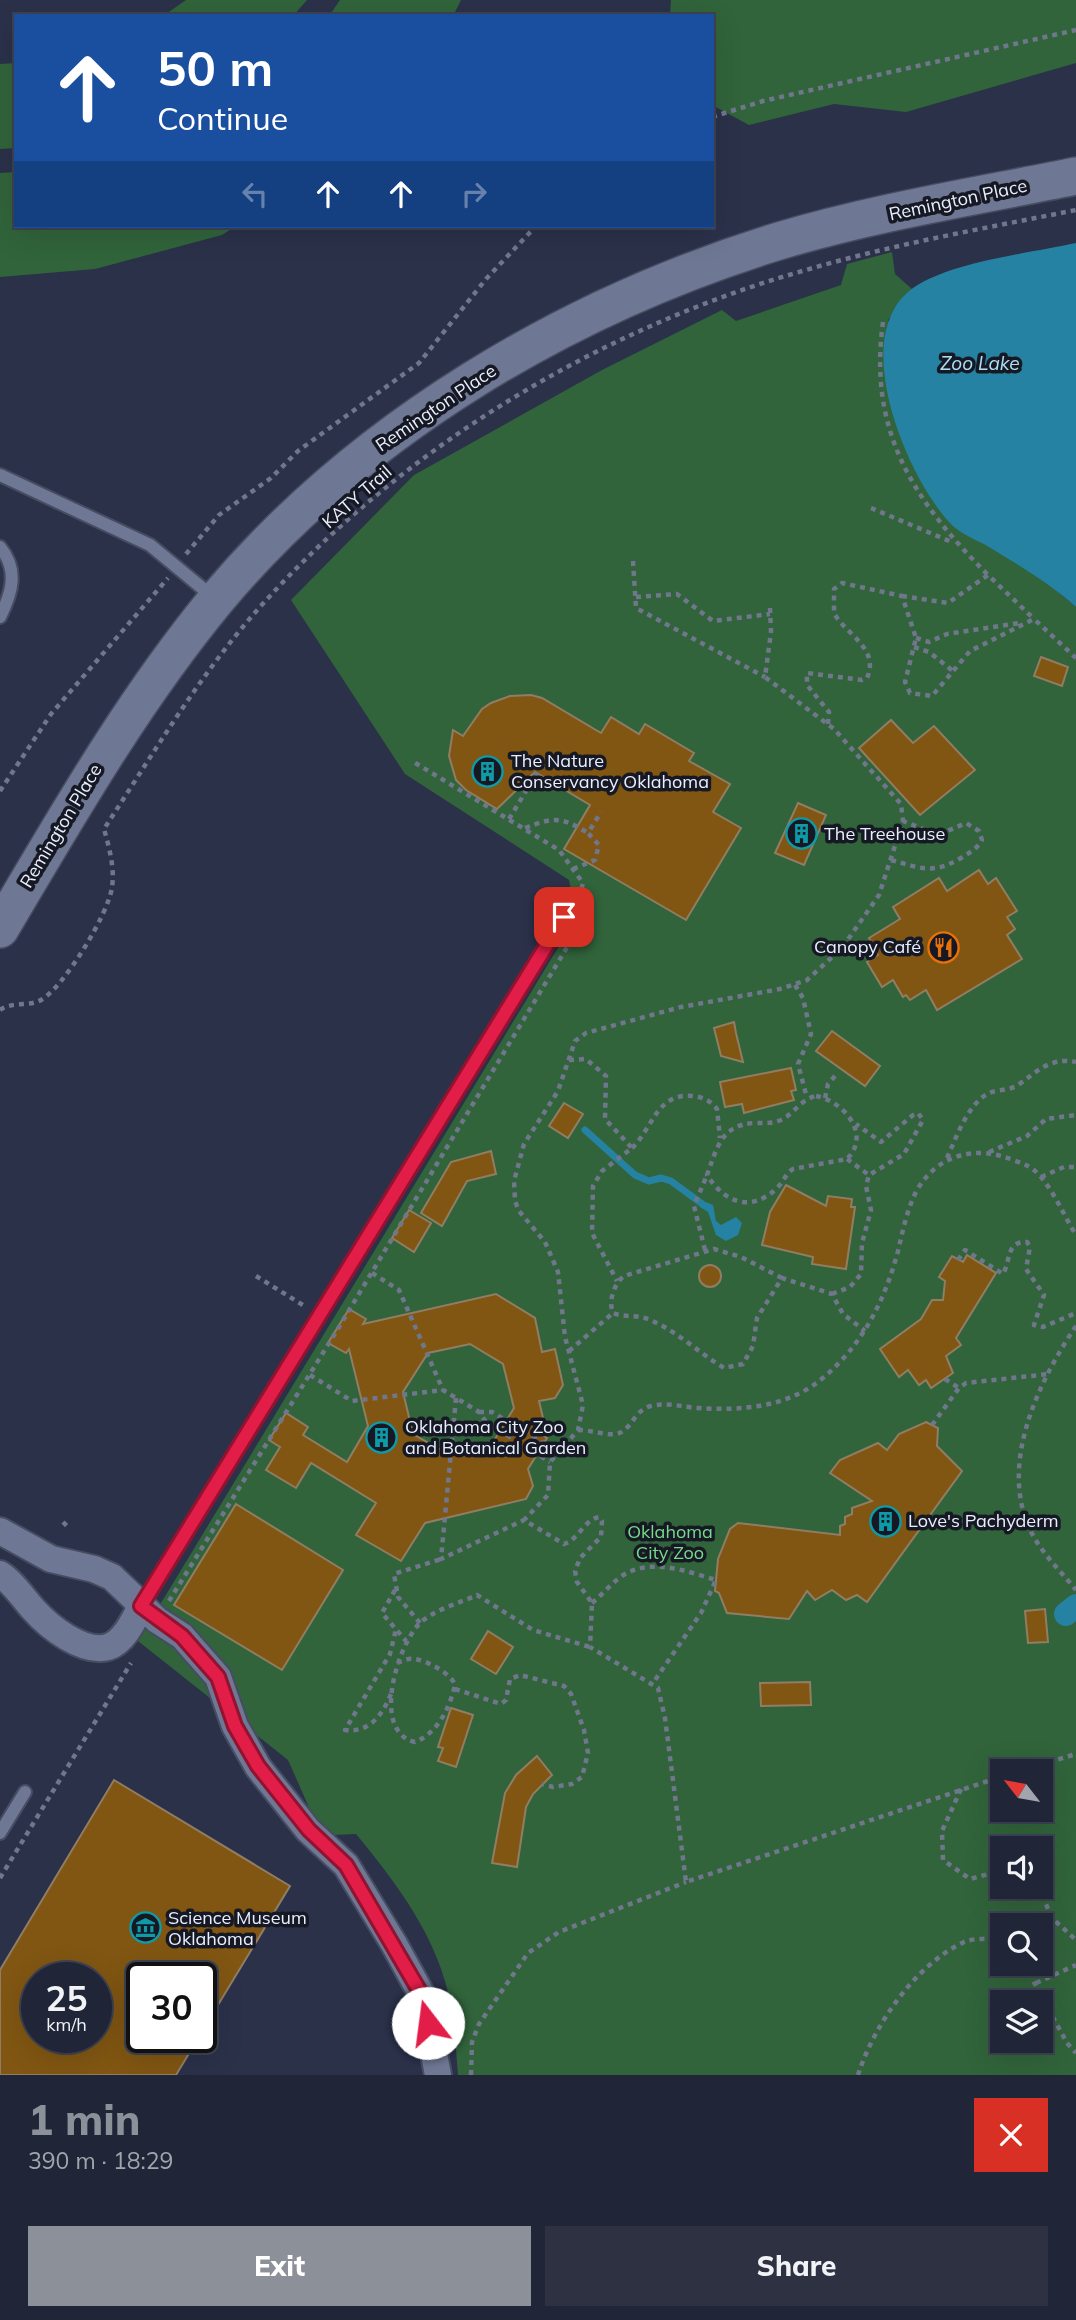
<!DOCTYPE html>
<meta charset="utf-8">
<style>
body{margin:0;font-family:Mulish,sans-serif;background:#2d3142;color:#f1f3f6;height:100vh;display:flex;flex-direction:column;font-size:26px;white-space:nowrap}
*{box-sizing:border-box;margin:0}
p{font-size:23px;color:#a2a5ad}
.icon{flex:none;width:38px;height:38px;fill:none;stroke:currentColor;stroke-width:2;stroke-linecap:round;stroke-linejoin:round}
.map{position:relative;height:2075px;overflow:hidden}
.panel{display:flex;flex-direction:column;background:#202537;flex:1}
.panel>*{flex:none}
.top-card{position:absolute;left:14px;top:14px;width:700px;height:214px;border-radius:0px;box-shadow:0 7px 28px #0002,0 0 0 2px #3d4252;background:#1a4fa0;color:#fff;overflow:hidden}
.needle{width:46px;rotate:301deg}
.fabs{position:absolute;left:990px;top:1759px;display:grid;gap:14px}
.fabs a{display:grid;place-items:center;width:63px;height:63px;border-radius:0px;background:#202537;box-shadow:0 7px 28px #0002,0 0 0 2px #3d4252;font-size:35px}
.speed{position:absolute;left:21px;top:1962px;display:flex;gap:14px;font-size:35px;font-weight:700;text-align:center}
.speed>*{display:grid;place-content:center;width:91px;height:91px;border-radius:50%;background:#202537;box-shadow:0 7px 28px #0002,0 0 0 2px #3d4252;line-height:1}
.speed small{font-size:18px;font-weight:400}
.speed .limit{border:4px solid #111;border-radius:10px;background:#fff;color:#111}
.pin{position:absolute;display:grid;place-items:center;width:60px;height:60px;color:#fff;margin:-30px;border-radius:14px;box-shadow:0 4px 10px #0006}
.me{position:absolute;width:77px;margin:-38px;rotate:345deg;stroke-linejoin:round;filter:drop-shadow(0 0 5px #0008)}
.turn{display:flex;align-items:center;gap:24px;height:147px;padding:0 28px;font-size:32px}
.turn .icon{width:91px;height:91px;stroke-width:2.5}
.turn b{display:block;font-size:49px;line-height:60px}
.lanes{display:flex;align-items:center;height:66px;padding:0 28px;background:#0003;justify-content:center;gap:35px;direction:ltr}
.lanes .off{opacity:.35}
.round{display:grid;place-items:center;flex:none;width:74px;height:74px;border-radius:0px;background:#2d3142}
.overview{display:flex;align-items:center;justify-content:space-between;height:119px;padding:0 28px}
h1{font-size:42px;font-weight:800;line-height:52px;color:#8c9099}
.cta{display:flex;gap:14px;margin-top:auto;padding:14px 28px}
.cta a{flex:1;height:80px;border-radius:0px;background:#8c9099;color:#fff;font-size:28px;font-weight:800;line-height:80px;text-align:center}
.cta a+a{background:#2d3142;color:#f1f3f6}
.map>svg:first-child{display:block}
.green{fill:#31643b;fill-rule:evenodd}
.water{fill:#2582a2}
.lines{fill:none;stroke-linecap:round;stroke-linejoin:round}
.stream{stroke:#2582a2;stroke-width:7}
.canal{stroke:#2582a2;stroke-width:24}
.building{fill:#805612;stroke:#917d63;stroke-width:2;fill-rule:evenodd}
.service-casing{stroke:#464c61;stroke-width:16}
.minor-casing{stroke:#464c61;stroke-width:30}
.secondary-casing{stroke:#464c61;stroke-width:40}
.path{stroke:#70778c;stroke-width:4.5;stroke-dasharray:5 5;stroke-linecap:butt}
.service{stroke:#6e7793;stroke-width:12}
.minor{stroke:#6e7793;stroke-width:26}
.secondary{stroke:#6e7793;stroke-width:37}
.route-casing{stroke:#92132f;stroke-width:18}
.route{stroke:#e11d48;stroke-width:12}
.labels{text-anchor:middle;stroke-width:7;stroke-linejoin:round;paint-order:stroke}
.street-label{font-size:18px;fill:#e9efff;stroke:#161924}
.poi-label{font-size:18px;fill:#e9efff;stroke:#161924;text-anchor:start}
.park-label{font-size:18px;fill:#76db89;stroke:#161924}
.water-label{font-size:19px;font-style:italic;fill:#ade0f6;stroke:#161924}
</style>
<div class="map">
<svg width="1076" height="2075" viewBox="0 0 1076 2075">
<rect width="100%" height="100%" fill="#2a3149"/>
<g class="green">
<polygon points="186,0 307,0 293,16 163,16"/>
<polygon points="340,0 461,0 453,16 329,16"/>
<polygon points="671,0 1076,0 1076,63 906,112 834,104 749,125 712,105 712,16 670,16"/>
<polygon points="16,63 16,148 0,149 0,64"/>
<polygon points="16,172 16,226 236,226 222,235 95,269 0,277 0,173"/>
<path d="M 892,252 L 895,274 L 912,289 L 888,320 L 1048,583 L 1076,607 L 1076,2075 L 458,2075 C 456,2052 455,2028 451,2006 C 439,1939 398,1885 356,1834 L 333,1835 L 315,1821 L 288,1760 L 138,1641 L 576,918 L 569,880 L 405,774 L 291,600 L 414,475 L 602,370 L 722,310 L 736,321 L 841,285 L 847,264 ZM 1003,1771 L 1041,1771 L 1041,1810 L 1003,1810 ZM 1003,1848 L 1041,1848 L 1041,1886 L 1003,1886 ZM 1003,1925 L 1041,1925 L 1041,1964 L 1003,1964 ZM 1003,2002 L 1041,2002 L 1041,2040 L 1003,2040 Z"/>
</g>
<g class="water">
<path d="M 1076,243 L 1076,607 C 1049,583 1020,566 989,547 C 977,540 958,533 949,522 C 906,475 847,335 913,288 C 950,262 1030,253 1076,243 Z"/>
<polygon points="701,1200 713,1205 716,1221 721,1225 736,1217 742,1223 738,1235 726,1241 716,1235 708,1212 700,1207"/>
</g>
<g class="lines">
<polyline class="stream" points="585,1130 635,1175 649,1181 661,1178 671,1181 701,1203"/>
<polyline class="canal" points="1066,1614 1076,1606"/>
</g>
<g class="building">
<polygon points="1041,657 1068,667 1062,686 1034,676"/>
<polygon points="531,695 542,698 601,733 611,717 639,734 645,724 694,753 689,761 730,784 713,812 741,828 686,920 564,849 590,805 535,772 497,809 466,790 456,780 449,756 453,730 463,736 482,709 491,703 510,696"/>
<polygon points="891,720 913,743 934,726 975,770 920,815 859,748"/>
<polygon points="798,803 826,815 804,865 775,853"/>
<polygon points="979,870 988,884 996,878 1017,911 1007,917 1015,929 1007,935 1022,959 937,1010 926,990 910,1000 906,995 903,997 893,980 882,987 867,962 878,955 869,938 900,919 893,907 939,878 947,891"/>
<polygon points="734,1022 736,1033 743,1062 721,1056 714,1028"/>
<polygon points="832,1031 880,1066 865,1086 816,1051"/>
<polygon points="791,1068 796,1090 791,1091 794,1100 744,1113 742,1104 725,1107 720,1082"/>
<polygon points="564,1103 583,1114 568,1138 549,1126"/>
<polygon points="491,1151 496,1174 467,1181 442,1226 421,1213 451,1162"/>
<polygon points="786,1185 826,1206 828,1196 852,1199 851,1207 855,1207 846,1269 812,1264 813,1257 762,1245 770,1212"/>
<polygon points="409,1210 431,1223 414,1252 392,1238"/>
<polygon points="967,1255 996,1273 956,1338 961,1345 946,1356 953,1373 931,1388 926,1380 919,1385 908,1370 899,1377 880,1349 921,1319 932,1300 943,1300 945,1281 939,1277 952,1256 963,1262"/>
<circle cx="710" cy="1276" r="11"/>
<path d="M 496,1294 L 535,1318 L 542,1352 L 555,1349 L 563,1385 L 555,1398 L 539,1401 L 544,1422 L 538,1433 L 547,1438 L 528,1469 L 533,1486 L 526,1499 L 425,1523 L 401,1561 L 356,1535 L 376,1503 L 311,1463 L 296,1488 L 266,1470 L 280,1447 L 269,1440 L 286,1413 L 308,1427 L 303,1435 L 347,1462 L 368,1426 L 349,1349 L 346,1353 L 328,1343 L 349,1309 L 366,1319 L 363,1324 ZM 470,1344 L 503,1364 L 514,1408 L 492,1444 L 450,1455 L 413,1434 L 403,1392 L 428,1353 Z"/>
<polygon points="926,1422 938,1428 937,1446 962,1471 867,1602 857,1595 846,1600 832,1590 815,1600 807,1591 789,1619 727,1613 719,1593 715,1591 718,1559 730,1529 738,1523 840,1535 840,1526 845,1524 845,1517 852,1514 852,1508 872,1501 830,1473 840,1460 878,1443 887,1450 899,1434"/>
<polygon points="236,1504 343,1570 282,1670 174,1605"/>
<polygon points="1045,1609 1048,1642 1028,1643 1025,1611"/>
<polygon points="488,1631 513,1647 496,1674 471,1659"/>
<polygon points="810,1682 811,1705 761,1706 760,1683"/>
<polygon points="451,1708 473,1715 456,1767 438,1761 443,1748 438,1747"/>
<polygon points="537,1756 552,1775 533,1794 526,1807 517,1867 492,1863 505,1793 516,1775"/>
<path d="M 114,1780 L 290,1886 L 201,2033 L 201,1978 L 142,1978 L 142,2037 L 199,2037 L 176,2075 L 0,2075 L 0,1970 ZM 37,1978 L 96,1978 L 96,2037 L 37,2037 Z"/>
</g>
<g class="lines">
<defs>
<g id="service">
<polyline points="0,475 150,545 213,597"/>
<path d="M 0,547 C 19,570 12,593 0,617"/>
<polyline points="142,1606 563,917"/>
<polyline points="0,1833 25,1792"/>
</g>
<g id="minor">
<polyline points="0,1531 51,1559 94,1569 112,1577 157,1620 182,1636 218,1677 235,1726 258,1767 308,1830 346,1865 394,1944 423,1997 438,2075"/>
<path d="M 0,1574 C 13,1582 23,1598 33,1609 C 49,1627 83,1654 108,1647 C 124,1642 134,1620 141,1606"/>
</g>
<path id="secondary" d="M 0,929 C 67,816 132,702 216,600 C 359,429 567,306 779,241 C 876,212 977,196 1076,176"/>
</defs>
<use href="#service" class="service-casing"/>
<use href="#minor" class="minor-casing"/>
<use href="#secondary" class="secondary-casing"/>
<g class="path">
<polyline points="712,117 763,101 1076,30"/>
<path d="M 883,322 C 868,431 913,500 988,575"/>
<polyline points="871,508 954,543"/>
<polyline points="186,554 219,515 271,478 298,451 419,363 486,279 536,226"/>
<polyline points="633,561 636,608 765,677"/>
<polyline points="902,596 948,603 988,575 1034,619"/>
<polyline points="636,597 677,594 713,621 770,614"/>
<path d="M 770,608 L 771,632 L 765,677 L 834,729 L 901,804 L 903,821 L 879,895 L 842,948 L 807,980 L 780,989 L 681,1007 L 586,1033 L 575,1041 L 558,1091 L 524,1144 L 514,1181 L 515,1201 L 519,1211 L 545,1242 L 558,1272 L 565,1337 L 583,1405 L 578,1430 L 550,1462 L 548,1495 L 524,1520 L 564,1544 C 579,1539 584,1520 599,1517 L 602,1521 L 601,1537 L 580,1558 L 575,1571 L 577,1582 L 592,1603 L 590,1647 L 658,1688 L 665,1718 L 686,1882 L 1003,1776"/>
<polyline points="916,638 929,642 947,634 1020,623"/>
<polyline points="914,647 929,652 953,671"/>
<path d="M 828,724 L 829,712 L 807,685 L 807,673 L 862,680 L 867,678 C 880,648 846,635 834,613 L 834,589 L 842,583 L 902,596 L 916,638 L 905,682 L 910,693 L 932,696 L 970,651 L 1034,619 L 1076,658"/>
<polyline points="0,791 51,714 168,578"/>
<polyline points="509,819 537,773"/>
<path d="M 525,828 C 554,817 560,816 588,833"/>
<path d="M 891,860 C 921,868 932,875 961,858 C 969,853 977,849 982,840 L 979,831 L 966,823 L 938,835 L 903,821"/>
<polyline points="573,869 595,860 599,845 588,833 601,812"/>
<polyline points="795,985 803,998 811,1034 798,1064 807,1098"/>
<path d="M 0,1010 C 12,1001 29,1007 41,1000 C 64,987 109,913 112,887 C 115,868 109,847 104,829 C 153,754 200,674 260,607 C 403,447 600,328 806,270 C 894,244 986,228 1076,210"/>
<polyline points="569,1060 586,1059 606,1076 605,1119 632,1148 602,1171 593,1186 592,1233 617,1281"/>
<path d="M 816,1096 C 843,1101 872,1134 847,1159 L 793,1169 C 785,1174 783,1183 776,1189 C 750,1213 724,1202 707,1175 C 717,1148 721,1125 754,1123 C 763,1123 771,1124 781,1120 C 795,1113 801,1099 816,1096 Z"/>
<polyline points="825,1098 828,1084 835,1076"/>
<path d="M 632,1148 C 653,1128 657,1092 693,1096 C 703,1097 711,1101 717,1109 L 720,1138"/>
<polyline points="989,1152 1027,1136 1046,1119 1076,1115"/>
<path d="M 947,1158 C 956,1138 967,1106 987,1094 C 996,1089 1009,1091 1018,1085 C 1038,1071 1050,1057 1076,1062"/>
<polyline points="847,1159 869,1175"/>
<polyline points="1041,1177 1064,1167 1076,1167"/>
<polyline points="705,1250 694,1206 707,1175"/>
<path d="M 958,1260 L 965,1250 L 1003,1274 C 1011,1260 1006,1241 1027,1242 L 1030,1247 L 1026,1269 L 1044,1295 L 1034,1325 L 1043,1327 L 1076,1313"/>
<polyline points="372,1273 399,1290 443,1390 479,1412 486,1422 550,1462"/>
<polyline points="256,1276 306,1307"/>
<path d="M 782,1278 L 741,1257 L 714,1249 L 624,1276 C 614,1284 608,1301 613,1313 C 625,1318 638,1314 650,1320 C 677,1331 699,1353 724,1368 L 743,1364 L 753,1346 L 757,1318 L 782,1278 L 832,1294 L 843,1314 L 865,1331"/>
<polyline points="832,1294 850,1287 861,1274 862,1243 871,1210 866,1186 869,1175 904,1154 923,1120 918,1113 913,1115 881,1142 856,1124"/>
<path d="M 1076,1326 C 1037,1384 995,1471 1035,1539 C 1046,1557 1062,1573 1076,1590"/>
<polyline points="569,1351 613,1313"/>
<polyline points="310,1375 352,1401 443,1390"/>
<polyline points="945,1379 959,1388"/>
<polyline points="456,1398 441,1559 524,1520"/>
<polyline points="479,1412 492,1412 557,1451"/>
<polyline points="932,1425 959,1388 966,1383 1049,1374"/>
<path d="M 578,1430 C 590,1430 604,1435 615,1434 C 631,1433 634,1409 651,1406 C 667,1402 682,1407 698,1408 C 742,1411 790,1407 824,1377 C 863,1344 885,1300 898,1251 C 903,1230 907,1209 917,1190 C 938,1154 976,1145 1013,1160 C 1024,1164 1033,1167 1040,1176 C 1055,1193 1064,1216 1076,1235"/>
<polyline points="63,1522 67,1526"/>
<polyline points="395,1590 382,1613 406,1641"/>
<polyline points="169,1601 339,1327 584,919 578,901 583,883 559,850 412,761"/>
<path d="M 592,1603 C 603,1594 613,1581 625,1574 C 653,1558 689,1572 716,1580 L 701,1613 L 653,1683"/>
<polyline points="420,1623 398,1597 394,1574 441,1559"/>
<path d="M 397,1663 C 402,1661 408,1658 413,1659 C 425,1659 452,1674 455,1685 C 450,1707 438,1733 415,1742 C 371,1732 397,1647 419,1624 C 433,1610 460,1603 477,1595 L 533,1630 L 590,1647"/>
<polyline points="455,1689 501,1704 506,1700 510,1679 520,1675 564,1686 571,1694 584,1730 588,1753 582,1777 572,1784 553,1787 542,1784"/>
<path d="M 391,1694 C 382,1715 370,1733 345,1730 L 390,1654 L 396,1629"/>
<polyline points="1020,1771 1076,1754"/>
<polyline points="961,1789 942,1831 943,1860 970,1879 1003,1870"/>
<polyline points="0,1878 131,1663"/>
<polyline points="1038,1886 1052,1918 1076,1940"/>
<polyline points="1024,1964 1067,2043 1076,2053"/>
<polyline points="1036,1983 1076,1965"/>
<polyline points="471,2075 472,2042 479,2024 528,1953 559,1932 686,1882"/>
<path d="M 858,2075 C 874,2025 915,1965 964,1942 C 973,1938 987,1939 996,1938 L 1003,1944"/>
</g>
<use href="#service" class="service"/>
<use href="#minor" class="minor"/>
<use href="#secondary" class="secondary"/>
</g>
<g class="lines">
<defs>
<polyline id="route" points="428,2023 423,1997 346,1865 309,1830 258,1766 235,1726 218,1677 182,1636 141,1606 564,917"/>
</defs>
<use href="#route" class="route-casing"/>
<use href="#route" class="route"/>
</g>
<defs>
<symbol id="building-ring" viewBox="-11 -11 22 22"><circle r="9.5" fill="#161924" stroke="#0f9aa8" stroke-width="1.5"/><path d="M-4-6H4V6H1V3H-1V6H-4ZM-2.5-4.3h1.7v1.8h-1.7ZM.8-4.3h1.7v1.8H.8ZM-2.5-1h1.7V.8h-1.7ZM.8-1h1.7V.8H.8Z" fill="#0f9aa8"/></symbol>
<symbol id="restaurant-ring" viewBox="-11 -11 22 22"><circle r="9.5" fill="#161924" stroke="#e8710a" stroke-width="1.5"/><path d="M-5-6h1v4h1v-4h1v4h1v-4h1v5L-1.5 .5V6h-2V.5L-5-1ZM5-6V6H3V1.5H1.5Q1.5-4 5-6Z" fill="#e8710a"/></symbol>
<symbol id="museum-ring" viewBox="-11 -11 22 22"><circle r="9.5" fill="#161924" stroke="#0f9aa8" stroke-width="1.5"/><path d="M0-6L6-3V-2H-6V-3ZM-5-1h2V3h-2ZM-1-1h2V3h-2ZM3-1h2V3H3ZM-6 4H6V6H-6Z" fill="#0f9aa8"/></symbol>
</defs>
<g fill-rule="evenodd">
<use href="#building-ring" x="470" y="754" width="35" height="35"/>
<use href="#building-ring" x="784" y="816" width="35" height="35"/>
<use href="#restaurant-ring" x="926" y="930" width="35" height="35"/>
<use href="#building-ring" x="364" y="1420" width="35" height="35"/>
<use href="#building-ring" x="868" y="1504" width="35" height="35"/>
<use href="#museum-ring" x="128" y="1910" width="35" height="35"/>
</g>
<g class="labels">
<g class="street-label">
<text transform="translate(958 200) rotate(-12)" y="6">Remington Place</text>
<text transform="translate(436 408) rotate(-34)" y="6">Remington Place</text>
<text transform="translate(357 497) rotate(-41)" y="6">KATY Trail</text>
<text transform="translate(61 826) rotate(-59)" y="6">Remington Place</text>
</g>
<g class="poi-label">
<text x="511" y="767">The Nature<tspan x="511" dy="21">Conservancy Oklahoma</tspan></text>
<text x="824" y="840">The Treehouse</text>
<text x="921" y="953" text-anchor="end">Canopy Café</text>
<text x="405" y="1433">Oklahoma City Zoo<tspan x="405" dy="21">and Botanical Garden</tspan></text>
<text x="908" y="1527">Love's Pachyderm</text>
<text x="168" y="1924">Science Museum<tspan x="168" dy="21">Oklahoma</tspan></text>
</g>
<g class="park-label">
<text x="670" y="1538">Oklahoma<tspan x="670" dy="21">City Zoo</tspan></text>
</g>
<g class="water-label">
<text x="980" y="370">Zoo Lake</text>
</g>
</g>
</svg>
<div class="fabs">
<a><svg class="needle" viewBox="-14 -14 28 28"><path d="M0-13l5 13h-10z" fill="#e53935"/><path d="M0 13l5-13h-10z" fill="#a2a5ad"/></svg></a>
<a><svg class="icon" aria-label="sound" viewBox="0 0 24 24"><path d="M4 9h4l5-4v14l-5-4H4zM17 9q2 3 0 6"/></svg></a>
<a><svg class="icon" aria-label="search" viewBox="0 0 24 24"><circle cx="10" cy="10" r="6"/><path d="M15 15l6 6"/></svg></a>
<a><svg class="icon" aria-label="layers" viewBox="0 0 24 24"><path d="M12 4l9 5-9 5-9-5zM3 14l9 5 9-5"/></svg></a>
</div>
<div class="speed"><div>25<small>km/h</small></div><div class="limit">30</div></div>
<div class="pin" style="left:564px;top:917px;background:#d93025"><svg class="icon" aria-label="arrive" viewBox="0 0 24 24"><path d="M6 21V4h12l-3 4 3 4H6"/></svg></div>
<svg class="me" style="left:428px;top:2023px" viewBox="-20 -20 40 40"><circle r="19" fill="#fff"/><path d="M0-13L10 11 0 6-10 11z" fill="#e11d48"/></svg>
<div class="top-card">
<div class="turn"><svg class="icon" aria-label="ahead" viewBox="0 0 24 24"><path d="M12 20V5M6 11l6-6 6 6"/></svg><div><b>50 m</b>Continue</div></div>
<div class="lanes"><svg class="icon off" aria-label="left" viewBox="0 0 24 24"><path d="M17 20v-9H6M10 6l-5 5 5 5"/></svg><svg class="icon" aria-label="ahead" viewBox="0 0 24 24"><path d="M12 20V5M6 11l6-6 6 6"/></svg><svg class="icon" aria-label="ahead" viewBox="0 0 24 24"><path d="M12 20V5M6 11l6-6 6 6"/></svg><svg class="icon off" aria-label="right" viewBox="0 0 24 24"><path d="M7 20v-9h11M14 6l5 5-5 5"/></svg></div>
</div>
</div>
<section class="panel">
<div class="overview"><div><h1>1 min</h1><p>390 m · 18:29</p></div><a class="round" style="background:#d93025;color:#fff"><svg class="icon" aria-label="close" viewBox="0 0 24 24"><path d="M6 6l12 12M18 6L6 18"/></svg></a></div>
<div class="cta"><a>Exit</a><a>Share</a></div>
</section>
